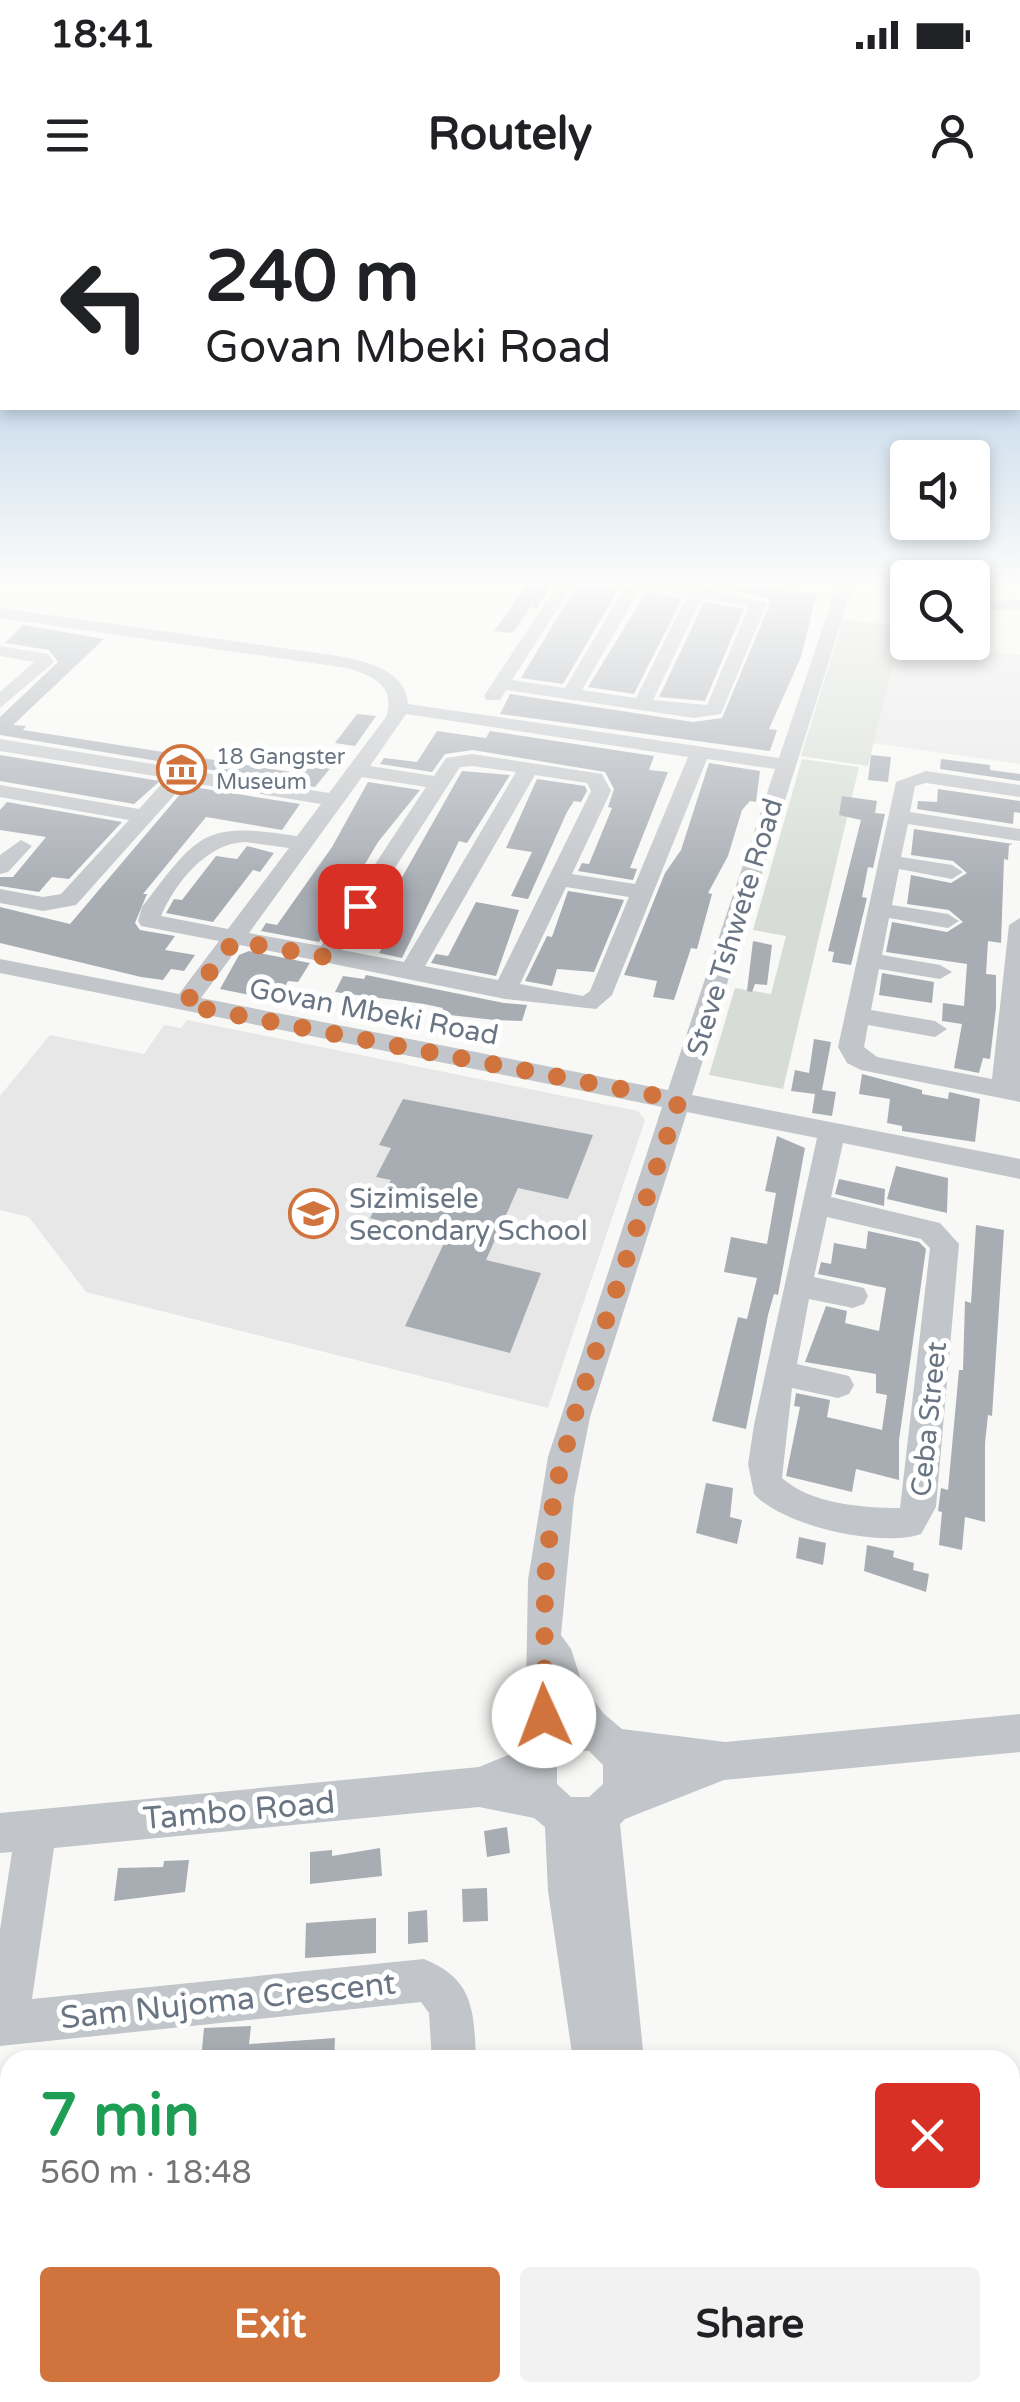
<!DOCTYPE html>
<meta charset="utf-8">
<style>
body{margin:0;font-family:"Varela Round",sans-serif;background:#f2f2f2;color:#202124;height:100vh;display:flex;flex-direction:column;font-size:38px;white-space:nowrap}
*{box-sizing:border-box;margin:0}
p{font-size:32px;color:#757577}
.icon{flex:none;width:55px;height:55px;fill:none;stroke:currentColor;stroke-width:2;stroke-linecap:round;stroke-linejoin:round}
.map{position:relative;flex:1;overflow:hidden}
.drawer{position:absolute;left:0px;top:1850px;width:1020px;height:352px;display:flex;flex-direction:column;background:#fff;border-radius:30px 30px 0 0;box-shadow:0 5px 15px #0003}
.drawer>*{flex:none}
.top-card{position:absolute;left:0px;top:0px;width:1020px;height:210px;box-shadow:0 5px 15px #0003;background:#fff;color:#202124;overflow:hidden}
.tools{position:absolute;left:890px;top:240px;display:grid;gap:20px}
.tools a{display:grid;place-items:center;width:100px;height:100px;border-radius:10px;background:#fff;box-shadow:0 5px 15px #0003;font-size:50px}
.pin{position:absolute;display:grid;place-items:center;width:85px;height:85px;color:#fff;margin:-42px;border-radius:20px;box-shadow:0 5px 15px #0006}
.me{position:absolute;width:110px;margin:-55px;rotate:358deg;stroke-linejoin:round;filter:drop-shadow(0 0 8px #0008)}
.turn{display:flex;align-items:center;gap:35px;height:210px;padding:0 40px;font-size:45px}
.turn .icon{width:130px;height:130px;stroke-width:2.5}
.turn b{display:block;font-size:70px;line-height:85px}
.round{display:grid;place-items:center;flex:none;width:105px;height:105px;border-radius:10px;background:#f2f2f2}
.overview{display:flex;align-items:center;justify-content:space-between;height:170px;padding:0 40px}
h1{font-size:60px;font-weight:800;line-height:75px;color:#1e9e55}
.primary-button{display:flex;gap:20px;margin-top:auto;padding:20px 40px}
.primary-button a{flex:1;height:115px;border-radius:10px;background:#d1733d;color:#fff;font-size:40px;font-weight:800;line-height:115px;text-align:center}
.primary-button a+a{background:#f2f2f2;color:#202124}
.status{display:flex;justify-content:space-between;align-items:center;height:70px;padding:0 50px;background:#fff;direction:ltr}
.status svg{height:28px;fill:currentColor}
header{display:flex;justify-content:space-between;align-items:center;height:130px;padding:0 40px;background:#fff;font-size:45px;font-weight:800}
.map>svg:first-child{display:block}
.built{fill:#e6e7e6}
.green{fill:#d7ddd6}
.building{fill:#a8adb4}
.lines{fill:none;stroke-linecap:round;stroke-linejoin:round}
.minor{fill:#c2c5c9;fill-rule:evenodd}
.route{stroke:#d1733d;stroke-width:18;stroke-dasharray:0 32.4}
.labels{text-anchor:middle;stroke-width:10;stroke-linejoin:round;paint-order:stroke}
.far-poi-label{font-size:22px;fill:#6a7584;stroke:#fff;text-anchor:start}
.street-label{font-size:28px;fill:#6a7584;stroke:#fff}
.poi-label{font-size:28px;fill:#6a7584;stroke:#fff;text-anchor:start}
.near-street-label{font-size:32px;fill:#6a7584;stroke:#fff}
</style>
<div class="status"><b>18:41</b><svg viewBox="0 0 49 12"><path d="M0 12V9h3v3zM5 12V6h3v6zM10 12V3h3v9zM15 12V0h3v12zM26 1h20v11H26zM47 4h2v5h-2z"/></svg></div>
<header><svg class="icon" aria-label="menu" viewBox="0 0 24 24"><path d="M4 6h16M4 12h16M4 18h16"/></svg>Routely<svg class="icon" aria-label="person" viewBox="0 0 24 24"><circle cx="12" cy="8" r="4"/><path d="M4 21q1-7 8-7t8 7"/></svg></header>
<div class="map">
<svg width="1020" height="2202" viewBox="0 0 1020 2202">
<rect width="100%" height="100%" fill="#f8f8f6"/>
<g class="built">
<polygon points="898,441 1020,455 1020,564 872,543"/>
<polygon points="187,820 638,911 645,920 548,1208 86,1092 29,1017 0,1010 0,896 50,835 144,854 164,825 181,828"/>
</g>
<g class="green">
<polygon points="843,420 902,426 868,566 801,556"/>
<polygon points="802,559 859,567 783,889 709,875 735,788 771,794 786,736 753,730"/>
</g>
<g class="building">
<polygon points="527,385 552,385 536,409 531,406 513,433 494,431"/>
<polygon points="577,385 621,385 563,484 521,478"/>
<polygon points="716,385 817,393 801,457 769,529 777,530 770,551 500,514 510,494 693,522 722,518 770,404 768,399"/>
<polygon points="647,391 682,399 634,494 588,487"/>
<polygon points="704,402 744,409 705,501 659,497"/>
<polygon points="23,425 104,439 13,525 26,526 23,530 291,572 308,556 337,560 315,587 0,535 0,517 58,462 49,450 5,443"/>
<polygon points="357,514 376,516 355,546 335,543"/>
<polygon points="437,531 486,538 490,531 654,556 649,570 668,572 630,668 637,669 633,680 578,671 582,663 589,664 612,608 608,607 614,589 605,572 473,550 445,554 432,572 380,564 384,558 417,562"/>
<polygon points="0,555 160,581 134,604 0,581"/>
<polygon points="871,555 891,557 888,582 868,580"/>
<polygon points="941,559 990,565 990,570 1020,574 1020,581 940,569"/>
<polygon points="709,563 760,571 756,602 750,601 742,610 728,656 708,693 712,694 697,749 691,748 674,800 653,797 657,781 624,775 665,673 681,650"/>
<polygon points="462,571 510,575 467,643 459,641 402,758 379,753 388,738 365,734 379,718"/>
<polygon points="537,579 585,586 587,591 581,602 574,601 567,612 528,699 511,696 532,652 506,648"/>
<polygon points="368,582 420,590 378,642 319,742 261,731 266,723 277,725 332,647"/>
<polygon points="187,586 300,604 282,630 206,617 143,694 147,694 135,723 140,730 175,736 165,750 195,755 184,771 171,769 163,780 141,777 0,743 0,707 70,724"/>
<polygon points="938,589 1020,601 1020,613 1014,612 1013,624 917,609 918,601 937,602"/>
<polygon points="842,596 877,601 875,613 885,614 873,668 868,667 862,697 867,698 851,765 832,762 834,752 828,751 861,620 839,615"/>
<polygon points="7,602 122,622 69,679 52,677 39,692 0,686 0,677 13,677 46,637 0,630 0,610"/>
<polygon points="914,629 1013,644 1009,645 1008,660 1004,659 1001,743 988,741 986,774 996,775 996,808 990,859 983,858 979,873 954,868 962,824 942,821 943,803 964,806 967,764 886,752 892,722 947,732 963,722 949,710 907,704 911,675 951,683 967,673 953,661 911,655"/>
<polygon points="247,646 274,653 260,672 253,670 213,722 166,713 174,699 182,700 216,656 237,659"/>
<polygon points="568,691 624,700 594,772 557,769 552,786 525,781 547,736 552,737"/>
<polygon points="476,702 519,710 496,776 431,763 436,754 448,756"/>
<polygon points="753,741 772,745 767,785 755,784 752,792 747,791"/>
<polygon points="249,751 310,763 298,782 288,781 284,788 266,786 260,797 220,789 239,755"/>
<polygon points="882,773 934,782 932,803 879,795"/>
<polygon points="366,775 504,803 527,805 522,821 494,820 441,814 443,808 424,804 335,792 343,776 364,779"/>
<polygon points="814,839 831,842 822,890 836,892 832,916 812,913 815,894 791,891 795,870 809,873"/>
<polygon points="862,874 922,890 922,894 948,899 949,892 980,899 975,942 902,931 902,926 887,923 890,899 859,894"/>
<polygon points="403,899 593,935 568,999 518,988 486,1060 541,1073 510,1153 405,1126 446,1039 370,1018 391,980 376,977 391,948 379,945"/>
<polygon points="777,936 805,948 778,1095 774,1094 768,1115 746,1229 712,1221 738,1117 747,1119 757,1078 724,1072 731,1037 767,1044 776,993 765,991"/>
<polygon points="896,966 948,978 947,1013 887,999"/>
<polygon points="839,979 885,989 884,1006 835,994"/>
<polygon points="976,1025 1004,1030 992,1216 988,1215 985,1243 985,1322 965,1317 962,1350 939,1345 942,1312 938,1311 941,1288 948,1290 959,1170 963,1170 965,1101 971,1103"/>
<polygon points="868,1031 919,1042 926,1049 899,1240 899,1280 856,1269 852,1292 786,1276 800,1207 794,1206 796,1193 830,1200 827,1217 882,1230 887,1195 876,1193 876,1174 805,1162 826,1106 847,1111 845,1123 879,1131 886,1088 818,1074 821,1062 831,1064 834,1043 866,1049"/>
<polygon points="706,1283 733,1288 730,1317 742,1320 737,1344 696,1333"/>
<polygon points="799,1337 826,1343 823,1365 796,1358"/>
<polygon points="867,1345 894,1351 893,1357 914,1363 913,1370 929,1374 926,1392 864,1371"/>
<polygon points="507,1627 510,1653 487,1657 484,1631"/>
<polygon points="380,1648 382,1676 310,1684 310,1652 332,1650 332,1656"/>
<polygon points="189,1660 185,1692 114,1701 118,1668 163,1667 164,1661"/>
<polygon points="487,1688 488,1721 463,1722 462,1689"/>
<polygon points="427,1710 428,1742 408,1744 408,1712"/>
<polygon points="376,1718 376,1753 305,1758 306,1723"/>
<polygon points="251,1826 249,1844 335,1838 334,1860 201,1860 204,1828"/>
</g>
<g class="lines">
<g class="minor">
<path d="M 557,385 L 573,385 L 512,480 L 565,488 L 626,385 L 708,385 L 706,389 L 767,403 L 721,514 L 694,518 L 506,490 L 500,500 L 486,500 L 484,496 ZM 646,387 L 687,396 L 636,498 L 582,490 L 638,392 ZM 702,398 L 749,406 L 707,505 L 653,500 Z"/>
<path d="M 837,385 L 853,385 L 692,895 L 1020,959 L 1020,979 L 843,943 L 831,997 L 940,1023 L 959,1044 L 936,1307 L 921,1334 C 881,1348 783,1326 754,1294 L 748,1264 L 754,1225 L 817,938 L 687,912 L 590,1217 L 574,1298 L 561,1435 L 571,1449 L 582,1483 L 603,1513 L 622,1529 L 725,1542 L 1020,1514 L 1020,1552 L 724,1580 L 625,1619 L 620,1624 L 644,1860 L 573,1860 L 548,1691 L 545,1627 L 534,1618 L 479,1607 L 54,1648 L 32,1799 L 424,1759 C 474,1779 474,1811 476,1860 L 432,1860 L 429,1813 L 421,1802 L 0,1846 L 0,1730 L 12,1652 L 0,1653 L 0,1613 L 479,1567 L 525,1548 L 528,1380 L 548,1257 L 662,907 L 0,773 L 0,759 L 179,794 L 219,741 L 141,726 L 138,721 L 142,707 C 198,635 201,621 297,636 L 321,604 L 186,582 L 76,705 L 43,711 L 0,703 L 0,689 L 43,697 L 61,694 L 129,620 L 0,597 L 0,585 L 139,609 L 167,578 L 0,551 L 0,539 L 329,593 L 386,517 C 396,486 374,476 347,468 L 0,418 L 0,408 L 339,456 C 367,462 405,469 408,504 L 779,558 ZM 406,514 L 688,557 L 635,684 L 572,674 L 611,591 L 602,574 L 472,554 L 446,558 L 434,576 L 370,566 ZM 707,559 L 775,569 L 668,890 L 201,798 L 240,745 L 505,799 L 596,809 L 612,795 ZM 472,566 L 516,572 L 404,762 L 342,750 L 460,567 ZM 535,575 L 587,583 L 591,591 L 498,780 L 425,766 ZM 362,577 L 426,587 L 321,746 L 249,733 ZM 245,642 L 289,648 L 228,729 L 161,716 C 175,683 207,643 245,642 ZM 566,687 L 629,697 L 590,791 L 583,796 L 520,784 ZM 827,1017 L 921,1039 L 930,1048 L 900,1308 C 863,1308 811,1304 782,1278 L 792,1188 L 838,1198 L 849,1194 L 854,1185 L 849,1176 L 797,1164 L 809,1099 L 853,1108 L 864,1104 L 868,1096 L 864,1088 L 814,1077 ZM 571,1551 L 589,1551 L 603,1565 L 603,1584 L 589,1597 L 571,1597 L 557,1584 L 557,1565 Z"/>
<polygon points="1020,400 1020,410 972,411 972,401"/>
<polygon points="0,446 48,454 54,462 0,508 0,492 34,462 0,456"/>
<polygon points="926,571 1020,585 1020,597 926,583 915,586 910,612 1020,629 1020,641 908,624 901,657 952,665 963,672 952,679 899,669 892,705 948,714 959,721 948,728 889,718 882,755 940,765 952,772 940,779 879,769 871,810 935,821 947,829 935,837 868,825 864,847 877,857 992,879 1009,725 1020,718 1020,902 861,870 847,863 838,847 896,582"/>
<polygon points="21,640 32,646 8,672 0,674 0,655"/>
<polygon points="10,2007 10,2055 0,2056 0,2008"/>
<polygon points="345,2192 423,2192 419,2202 342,2202"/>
<polygon points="560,2192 610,2192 612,2202 562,2202"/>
<polygon points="675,2192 725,2192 724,2202 674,2202"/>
</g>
</g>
<linearGradient id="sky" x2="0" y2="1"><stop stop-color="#95badb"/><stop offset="0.55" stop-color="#fcfcfb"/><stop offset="1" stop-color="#fcfcfb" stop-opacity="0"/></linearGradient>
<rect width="1020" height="694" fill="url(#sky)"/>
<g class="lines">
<polyline class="route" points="360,706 326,757 234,741 184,805 679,900 574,1217 554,1294 545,1379 544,1516"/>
</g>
<defs>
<symbol id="museum-ring" viewBox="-11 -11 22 22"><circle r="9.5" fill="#fff" stroke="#d1733d" stroke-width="1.5"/><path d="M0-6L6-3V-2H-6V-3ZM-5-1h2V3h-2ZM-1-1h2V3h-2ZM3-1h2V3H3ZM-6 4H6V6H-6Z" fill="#d1733d"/></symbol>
<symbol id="school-ring" viewBox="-11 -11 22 22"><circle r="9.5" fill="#fff" stroke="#d1733d" stroke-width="1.5"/><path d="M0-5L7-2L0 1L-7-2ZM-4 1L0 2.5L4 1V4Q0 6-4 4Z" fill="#d1733d"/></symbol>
</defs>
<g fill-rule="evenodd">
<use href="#museum-ring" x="154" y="542" width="55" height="55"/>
<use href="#school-ring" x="286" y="986" width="55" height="55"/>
</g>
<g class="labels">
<g class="far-poi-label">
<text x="216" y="564">18 Gangster<tspan x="216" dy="25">Museum</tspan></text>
</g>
<g class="street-label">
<text transform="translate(734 727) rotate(-73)" y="10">Steve Tshwete Road</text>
<text transform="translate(374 811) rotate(11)" y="10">Govan Mbeki Road</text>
<text transform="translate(928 1219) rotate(-84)" y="10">Ceba Street</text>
</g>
<g class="poi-label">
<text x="349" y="1008">Sizimisele<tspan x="349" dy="32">Secondary School</tspan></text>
</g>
<g class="near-street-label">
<text transform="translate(239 1610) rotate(-5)" y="11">Tambo Road</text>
<text transform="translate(228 1800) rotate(-6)" y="11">Sam Nujoma Crescent</text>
</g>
</g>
</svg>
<div class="tools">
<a><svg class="icon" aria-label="sound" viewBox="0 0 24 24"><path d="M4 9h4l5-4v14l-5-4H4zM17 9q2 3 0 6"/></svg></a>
<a><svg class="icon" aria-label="search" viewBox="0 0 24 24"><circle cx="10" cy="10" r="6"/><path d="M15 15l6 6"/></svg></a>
</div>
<div class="pin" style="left:360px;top:706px;background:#d93025"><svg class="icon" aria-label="arrive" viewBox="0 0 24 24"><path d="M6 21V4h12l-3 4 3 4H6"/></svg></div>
<svg class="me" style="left:544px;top:1516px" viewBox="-20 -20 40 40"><circle r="19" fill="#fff"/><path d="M0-13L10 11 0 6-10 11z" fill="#d1733d"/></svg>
<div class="top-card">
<div class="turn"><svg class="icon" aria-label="left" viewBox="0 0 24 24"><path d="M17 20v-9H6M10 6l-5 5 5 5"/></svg><div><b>240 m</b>Govan Mbeki Road</div></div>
</div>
<section class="drawer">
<div class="overview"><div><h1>7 min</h1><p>560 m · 18:48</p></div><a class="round" style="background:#d93025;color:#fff"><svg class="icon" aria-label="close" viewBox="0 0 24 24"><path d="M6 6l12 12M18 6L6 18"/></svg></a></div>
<div class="primary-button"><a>Exit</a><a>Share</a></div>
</section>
</div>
